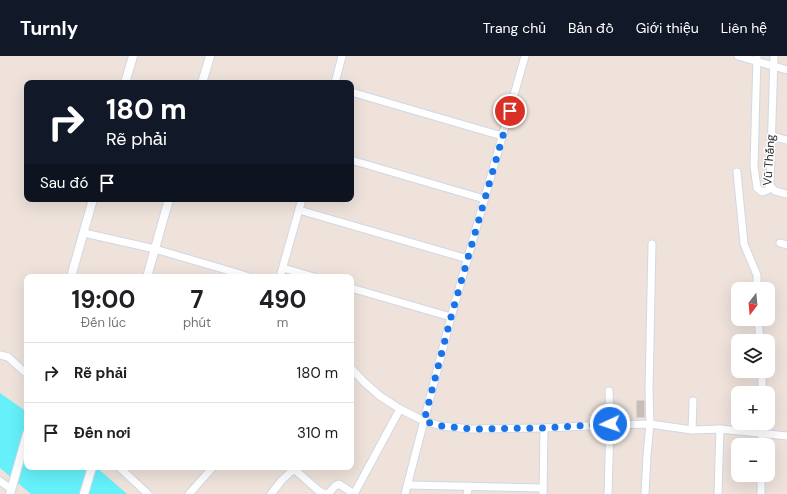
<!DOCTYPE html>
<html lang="vi">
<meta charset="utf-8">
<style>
body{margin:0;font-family:"DM Sans",sans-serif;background:#f6f6f6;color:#202124;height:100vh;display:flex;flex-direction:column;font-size:15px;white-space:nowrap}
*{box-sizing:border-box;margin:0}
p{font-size:13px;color:#757577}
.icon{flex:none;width:22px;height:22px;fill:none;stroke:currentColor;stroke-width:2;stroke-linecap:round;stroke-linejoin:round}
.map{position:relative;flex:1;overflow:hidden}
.side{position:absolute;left:24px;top:218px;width:330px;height:196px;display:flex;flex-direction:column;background:#fff;border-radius:8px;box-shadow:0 4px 16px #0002}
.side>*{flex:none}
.hud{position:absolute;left:24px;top:24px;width:330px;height:122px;border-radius:8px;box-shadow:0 4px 16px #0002;background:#111827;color:#fff;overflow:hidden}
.needle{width:26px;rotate:196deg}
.controls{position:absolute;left:731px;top:226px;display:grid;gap:8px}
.controls a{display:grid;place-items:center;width:44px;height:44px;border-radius:8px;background:#fff;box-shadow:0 4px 16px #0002;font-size:20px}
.pin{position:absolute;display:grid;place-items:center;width:34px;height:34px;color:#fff;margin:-17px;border:2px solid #fff;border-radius:50%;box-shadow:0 1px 4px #0007}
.me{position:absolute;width:44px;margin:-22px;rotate:267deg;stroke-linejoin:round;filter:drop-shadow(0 0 3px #0008)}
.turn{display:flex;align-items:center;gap:14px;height:84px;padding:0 16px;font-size:18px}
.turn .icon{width:52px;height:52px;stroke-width:2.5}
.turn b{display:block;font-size:28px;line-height:34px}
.then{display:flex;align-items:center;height:38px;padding:0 16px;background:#0003;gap:8px;font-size:15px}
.eta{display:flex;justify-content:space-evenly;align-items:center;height:68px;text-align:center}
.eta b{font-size:24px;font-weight:700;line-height:28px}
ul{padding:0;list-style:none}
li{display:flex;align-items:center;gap:12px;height:60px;padding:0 16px;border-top:1px solid #e0e0e0}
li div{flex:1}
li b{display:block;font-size:15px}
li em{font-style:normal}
header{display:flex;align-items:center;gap:24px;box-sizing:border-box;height:56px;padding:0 20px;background:#111827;color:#fff}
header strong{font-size:19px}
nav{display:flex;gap:22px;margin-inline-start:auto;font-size:14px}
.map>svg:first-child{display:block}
.water{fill:#65f0fa}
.building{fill:#c6beb7;stroke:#cabeb5}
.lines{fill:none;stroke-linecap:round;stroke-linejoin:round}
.minor-casing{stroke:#d0d8e5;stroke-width:9}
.tertiary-casing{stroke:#d0d8e5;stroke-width:10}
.minor{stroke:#fff;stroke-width:7}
.tertiary{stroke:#fff;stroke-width:8}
.route{stroke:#1a73e8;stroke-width:7;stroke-dasharray:0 12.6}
.labels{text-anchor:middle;stroke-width:3;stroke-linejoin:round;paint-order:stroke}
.street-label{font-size:12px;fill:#2b2b2b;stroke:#fff}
</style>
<header>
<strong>Turnly</strong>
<nav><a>Trang chủ</a><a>Bản đồ</a><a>Giới thiệu</a><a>Liên hệ</a></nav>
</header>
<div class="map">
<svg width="787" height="438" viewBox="0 0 787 438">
<rect width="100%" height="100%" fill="#eee2db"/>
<polygon class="water" points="0,337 27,356 27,411 96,411 127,438 31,438 0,412"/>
<rect class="building" x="637" y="345" width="7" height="16"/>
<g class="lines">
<defs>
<g id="minor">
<polyline points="738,0 787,14"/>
<polyline points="757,0 754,110 757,132 762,136 768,134 770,130 774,0"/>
<polyline points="335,27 342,0"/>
<polyline points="351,36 502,80"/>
<polyline points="771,80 787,84"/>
<polyline points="351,104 484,143"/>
<polyline points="737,116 744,188 757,219 757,233"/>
<polyline points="770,130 775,135 787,138"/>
<polyline points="299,154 468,203"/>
<polyline points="84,177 155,193 240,218 249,221"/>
<polyline points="780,187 787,189"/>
<polyline points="283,212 314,221"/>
<polyline points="280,221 302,143"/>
<polyline points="351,232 451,261"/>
<polyline points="758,263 760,285"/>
<polyline points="0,299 8,301 27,318"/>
<polyline points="351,312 364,326 380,340 400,353 424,365 441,370 471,373 544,372 610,369 650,368 692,374 720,373 787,380"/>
<polyline points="762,337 762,315"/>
<polyline points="762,367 762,389"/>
<polyline points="692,374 693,345"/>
<polyline points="119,411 148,438"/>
<polyline points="294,413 319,435 325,438"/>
<polyline points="0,425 11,433"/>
<polyline points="408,429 543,432"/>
<polyline points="189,438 213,411"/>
<polyline points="271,438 282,424 294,413 295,411"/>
<polyline points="328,438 335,430 339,428 354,438"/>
<polyline points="354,438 400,353"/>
<polyline points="405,438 451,261 525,0"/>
<polyline points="467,438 469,430"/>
<polyline points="543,438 544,372"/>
<polyline points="608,438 610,369 609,335"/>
<polyline points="645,438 647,399 650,368 649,335 652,188"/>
<polyline points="718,438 720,373"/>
<polyline points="761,438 761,419"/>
</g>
<g id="tertiary">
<polyline points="125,27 133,0"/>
<polyline points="202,27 210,0"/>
<polyline points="71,221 93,143"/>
<polyline points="147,221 169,143"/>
<polyline points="10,438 27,378"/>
<polyline points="84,438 92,411"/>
</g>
</defs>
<use href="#minor" class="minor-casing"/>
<use href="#tertiary" class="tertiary-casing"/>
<use href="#minor" class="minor"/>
<use href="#tertiary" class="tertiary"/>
</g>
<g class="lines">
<polyline class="route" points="510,55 451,261 424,365 441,370 471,373 544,372 610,368"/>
</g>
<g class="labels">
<g class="street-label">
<text transform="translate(769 104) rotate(-86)" y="4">Vũ Thắng</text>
</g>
</g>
</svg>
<div class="controls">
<a><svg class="needle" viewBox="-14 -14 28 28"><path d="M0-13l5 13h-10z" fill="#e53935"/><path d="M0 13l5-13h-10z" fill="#757577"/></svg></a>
<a><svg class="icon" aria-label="layers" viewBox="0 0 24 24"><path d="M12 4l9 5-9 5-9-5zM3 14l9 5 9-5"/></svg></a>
<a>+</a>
<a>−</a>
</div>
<div class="pin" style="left:510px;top:55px;background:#d93025"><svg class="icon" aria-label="arrive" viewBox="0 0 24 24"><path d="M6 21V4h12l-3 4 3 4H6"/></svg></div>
<svg class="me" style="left:610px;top:368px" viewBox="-20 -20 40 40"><circle r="17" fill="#1a73e8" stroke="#fff" stroke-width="3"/><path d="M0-11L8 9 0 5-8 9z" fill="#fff"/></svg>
<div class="hud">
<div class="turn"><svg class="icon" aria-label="right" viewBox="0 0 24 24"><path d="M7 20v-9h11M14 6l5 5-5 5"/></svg><div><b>180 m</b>Rẽ phải</div></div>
<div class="then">Sau đó<svg class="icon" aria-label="arrive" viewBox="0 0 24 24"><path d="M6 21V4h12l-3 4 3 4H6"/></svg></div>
</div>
<section class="side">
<div class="eta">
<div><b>19:00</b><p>Đến lúc</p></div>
<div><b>7</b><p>phút</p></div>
<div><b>490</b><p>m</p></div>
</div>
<ul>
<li><svg class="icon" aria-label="right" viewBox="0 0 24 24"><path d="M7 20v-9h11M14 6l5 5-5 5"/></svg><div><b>Rẽ phải</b></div><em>180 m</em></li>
<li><svg class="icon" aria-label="arrive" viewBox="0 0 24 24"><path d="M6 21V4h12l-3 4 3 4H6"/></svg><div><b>Đến nơi</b></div><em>310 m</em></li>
</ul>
</section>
</div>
